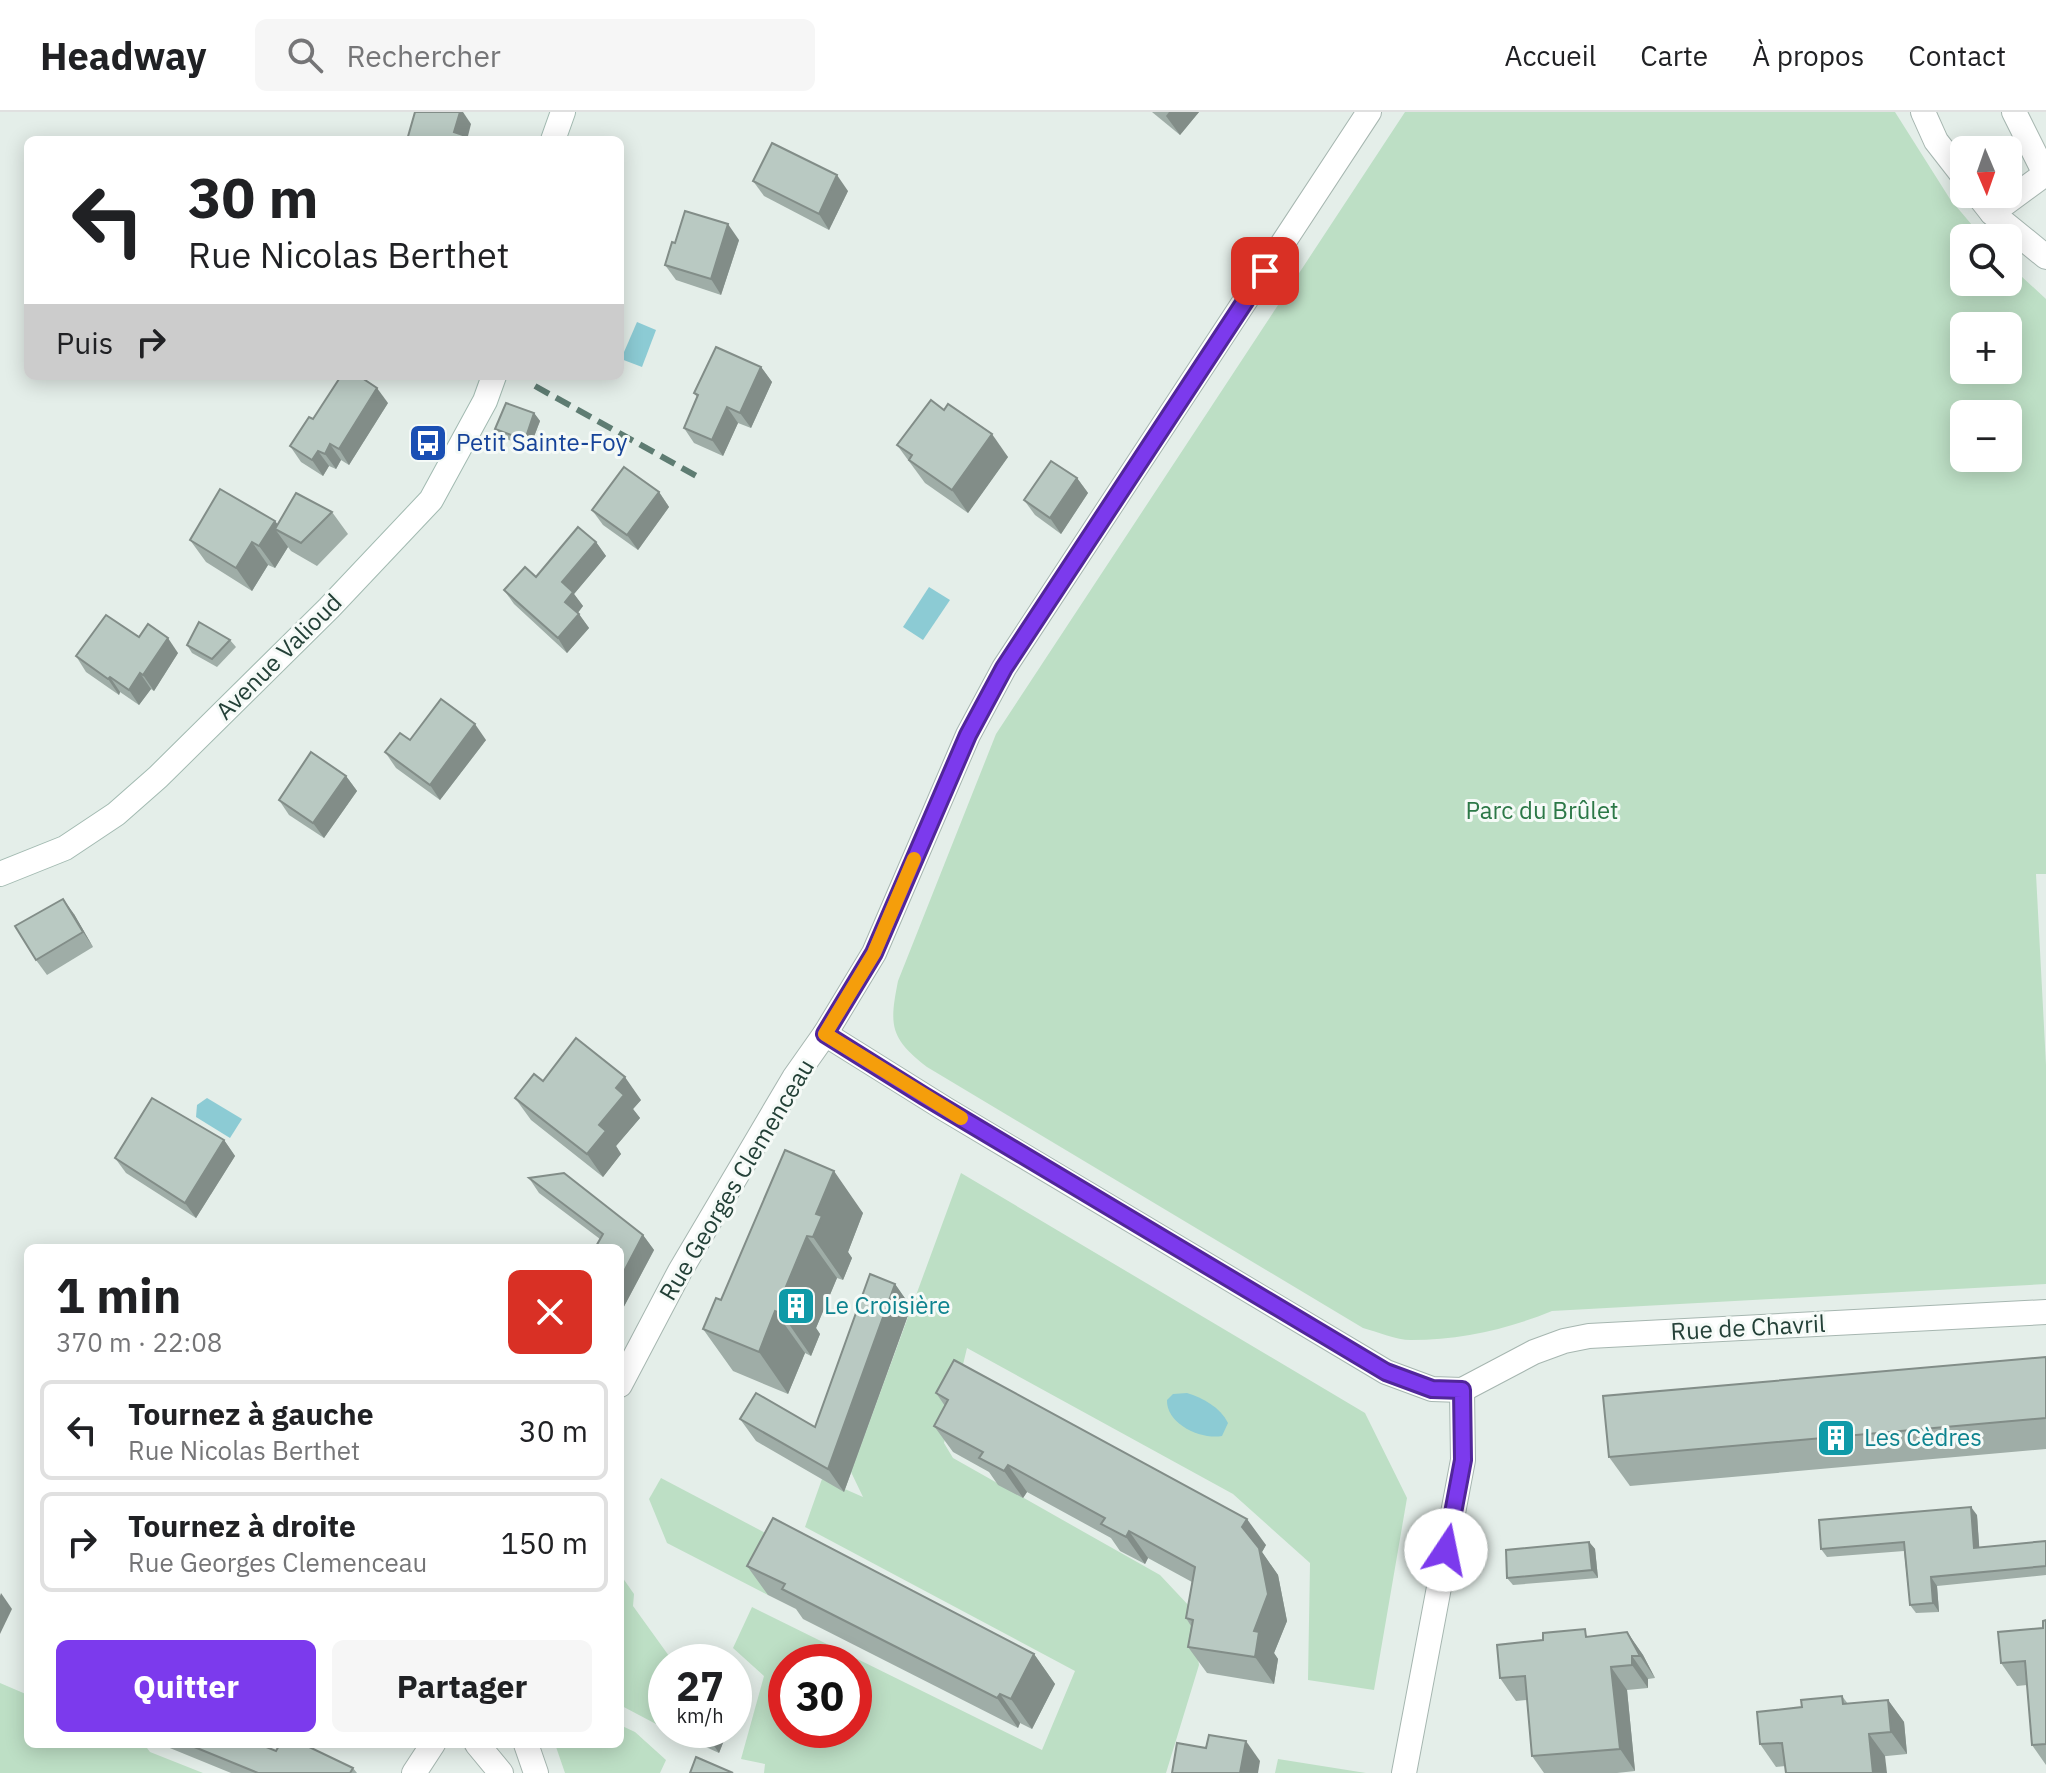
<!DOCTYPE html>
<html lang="fr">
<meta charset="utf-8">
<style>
body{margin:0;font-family:"IBM Plex Sans",sans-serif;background:#f6f6f6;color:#202124;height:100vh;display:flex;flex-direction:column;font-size:30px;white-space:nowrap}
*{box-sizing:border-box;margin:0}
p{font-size:26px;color:#757577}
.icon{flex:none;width:44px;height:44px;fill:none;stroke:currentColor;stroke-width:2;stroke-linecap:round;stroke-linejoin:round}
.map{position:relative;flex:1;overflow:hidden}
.sheet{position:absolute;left:24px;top:1132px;width:600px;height:504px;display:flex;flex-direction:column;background:#fff;border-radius:12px;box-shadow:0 4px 20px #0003}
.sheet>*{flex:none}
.top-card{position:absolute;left:24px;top:24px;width:600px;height:244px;border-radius:12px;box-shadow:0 4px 20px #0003;background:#fff;color:#202124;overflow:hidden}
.needle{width:52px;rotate:178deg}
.fabs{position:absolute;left:1950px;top:24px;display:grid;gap:16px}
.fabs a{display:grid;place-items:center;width:72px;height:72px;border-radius:12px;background:#fff;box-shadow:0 4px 20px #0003;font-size:40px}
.speed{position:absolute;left:648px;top:1532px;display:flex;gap:16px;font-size:40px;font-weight:700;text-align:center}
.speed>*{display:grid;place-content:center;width:104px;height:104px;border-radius:50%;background:#fff;box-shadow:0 4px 20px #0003;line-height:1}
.speed small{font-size:20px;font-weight:400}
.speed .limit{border:12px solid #d22;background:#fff;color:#111}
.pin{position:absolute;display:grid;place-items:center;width:68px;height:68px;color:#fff;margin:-34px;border-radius:16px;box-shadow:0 4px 12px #0006}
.me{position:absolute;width:88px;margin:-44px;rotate:11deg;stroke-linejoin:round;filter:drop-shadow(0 0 6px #0008)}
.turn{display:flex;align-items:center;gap:28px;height:168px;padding:0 32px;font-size:36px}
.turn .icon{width:104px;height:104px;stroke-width:2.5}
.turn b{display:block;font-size:56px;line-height:68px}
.then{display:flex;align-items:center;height:76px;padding:0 32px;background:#0003;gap:16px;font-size:30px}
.round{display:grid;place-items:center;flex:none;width:84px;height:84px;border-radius:12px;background:#f6f6f6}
.head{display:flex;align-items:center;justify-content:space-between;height:136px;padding:0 32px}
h1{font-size:48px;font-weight:700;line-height:60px}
.primary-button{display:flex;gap:16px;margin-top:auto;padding:16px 32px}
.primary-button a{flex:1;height:92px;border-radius:12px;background:#7c3aed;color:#fff;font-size:32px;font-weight:700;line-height:92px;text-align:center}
.primary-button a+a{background:#f6f6f6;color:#202124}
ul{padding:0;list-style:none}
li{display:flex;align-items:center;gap:24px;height:100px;margin:0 16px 12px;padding:0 16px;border:4px solid #e0e0e0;border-radius:12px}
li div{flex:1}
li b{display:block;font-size:30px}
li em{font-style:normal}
header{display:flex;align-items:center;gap:48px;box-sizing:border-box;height:112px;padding:0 40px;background:#fff;border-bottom:2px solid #e0e0e0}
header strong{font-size:38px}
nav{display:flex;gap:44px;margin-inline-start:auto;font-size:28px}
.search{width:560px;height:72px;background:#f6f6f6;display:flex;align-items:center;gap:20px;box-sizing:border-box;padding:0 28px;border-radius:12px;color:#757577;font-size:30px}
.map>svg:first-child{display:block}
.green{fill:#bddfc5;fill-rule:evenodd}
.water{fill:#8ccbd4}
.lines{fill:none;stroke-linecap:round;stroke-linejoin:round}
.street-casing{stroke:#a6b6b0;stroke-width:26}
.secondary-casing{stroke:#a2bab1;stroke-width:26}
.street{stroke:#fff;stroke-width:24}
.secondary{stroke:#fff;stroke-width:24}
.rail{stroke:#5e7c72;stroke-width:6;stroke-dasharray:16 8;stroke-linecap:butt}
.wall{fill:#9fada7}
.shaded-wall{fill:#828d88}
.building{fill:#b9c9c2;stroke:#828d88;stroke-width:2}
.route-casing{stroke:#51269a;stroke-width:20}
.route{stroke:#7c3aed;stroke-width:14}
.slow{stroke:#f59e0b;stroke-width:14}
.labels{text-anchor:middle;stroke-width:6;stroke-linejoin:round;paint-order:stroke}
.transit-label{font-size:24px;fill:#164399;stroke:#f5faf7;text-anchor:start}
.street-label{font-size:24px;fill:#234037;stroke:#f5faf7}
.park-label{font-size:24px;fill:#2c7847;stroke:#f5faf7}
.culture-label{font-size:24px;fill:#0d838f;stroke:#f5faf7;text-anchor:start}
</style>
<header>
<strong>Headway</strong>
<div class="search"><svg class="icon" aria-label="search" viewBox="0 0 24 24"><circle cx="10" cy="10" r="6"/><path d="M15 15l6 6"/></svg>Rechercher</div>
<nav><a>Accueil</a><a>Carte</a><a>À propos</a><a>Contact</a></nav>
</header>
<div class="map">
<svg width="2046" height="1661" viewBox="0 0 2046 1661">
<rect width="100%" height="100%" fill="#e4eee9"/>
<g class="green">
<path d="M 1405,0 L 1895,0 L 1950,87 L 1983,126 L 1964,126 L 1964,170 L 2008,170 L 2008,152 L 2046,187 L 2046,762 L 2036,762 L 2046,953 L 2046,1172 L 1552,1199 C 1508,1217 1460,1228 1411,1228 C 1396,1228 1378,1220 1363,1216 L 927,955 C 890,926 889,914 898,869 L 996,622 ZM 1964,214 L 2008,214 L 2008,258 L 1964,258 ZM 1964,302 L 2008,302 L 2008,346 L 1964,346 Z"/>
<path d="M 961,1061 L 1365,1301 L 1407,1386 L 1374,1578 L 1308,1568 L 1310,1451 L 1233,1382 L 967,1236 L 944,1331 L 953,1346 L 1160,1463 L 1191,1496 L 1199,1553 L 1166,1661 L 764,1661 L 765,1652 L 741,1647 L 764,1564 L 733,1536 L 752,1495 L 1042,1638 L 1075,1559 L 805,1415 L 822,1367 L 863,1385 L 851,1360 ZM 786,1550 L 854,1550 L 854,1618 L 786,1618 Z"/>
<polygon points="661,1366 794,1436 768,1483 667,1431 649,1387"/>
<polygon points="620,1462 634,1482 633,1494 669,1544 652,1592 656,1612 620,1593"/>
<polygon points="0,1571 28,1583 28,1632 144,1632 150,1640 203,1661 0,1661"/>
<polygon points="620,1613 635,1620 666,1648 660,1661 565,1661 555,1632 620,1632"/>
<polygon points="1278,1647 1366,1661 1275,1661"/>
</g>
<g class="water">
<polygon points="637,210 656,218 642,255 621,247"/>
<polygon points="929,475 950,488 923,528 903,515"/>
<polygon points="207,986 242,1007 230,1026 196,1005 197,993"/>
<path d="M 1187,1281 C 1203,1286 1220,1295 1228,1311 L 1222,1324 C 1201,1328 1166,1312 1167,1288 L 1173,1282 Z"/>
</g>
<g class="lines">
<defs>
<g id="street">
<polyline points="1923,0 1936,29 1964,65"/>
<polyline points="1977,82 1992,101 2046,145"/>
<polyline points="1992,101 2045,62 2014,0"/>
<polyline points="825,922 945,997 1386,1260 1432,1277 1462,1278 1534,1240 1564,1229 1589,1224 2046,1200"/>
<polyline points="620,1273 680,1159 794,966 825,922 874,841 968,623 1004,556 1369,0"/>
<polyline points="477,1632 501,1661"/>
<polyline points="526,1632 536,1661"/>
<polyline points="414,1661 433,1632"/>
<polyline points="1404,1661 1463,1348 1462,1278"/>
</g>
<g id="secondary">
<polyline points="553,28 563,0"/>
<polyline points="0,762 65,736 116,702 158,665 329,496 431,388 485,289 494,264"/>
</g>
</defs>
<use href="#street" class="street-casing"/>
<use href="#secondary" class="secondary-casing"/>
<use href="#street" class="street"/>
<use href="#secondary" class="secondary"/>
<polyline class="rail" points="535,274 700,366"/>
</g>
<g class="wall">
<polygon points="1152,0 1199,0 1180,23"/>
<polygon points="753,69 848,79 829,118 764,84"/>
<polygon points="739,128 721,183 676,168 665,153"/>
<polygon points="761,255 772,270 751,316 738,311 723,344 694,331 684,316 697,285 694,281"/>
<polygon points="388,291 349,353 341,348 336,357 329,354 323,364 301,350 290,334 313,307"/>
<polygon points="944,298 1008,345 968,401 925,371 897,333"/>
<polygon points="534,301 540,309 530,335 500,325 495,317"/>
<polygon points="1077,366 1088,381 1061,422 1035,403 1024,388"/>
<polygon points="659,380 669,395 638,438 603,413 592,398"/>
<polygon points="332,400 348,422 317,454 291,439 288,435 275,456 268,453 252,479 206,450 190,428 275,409 278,413"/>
<polygon points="596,430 606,444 574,482 583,494 578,501 589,516 567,541 514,492 504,478 536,465"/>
<polygon points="139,525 178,541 154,579 151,577 139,593 120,580 119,583 86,560 76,544"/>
<polygon points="230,528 236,535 217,555 192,541 187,533"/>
<polygon points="410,628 486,628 440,688 396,656 385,640"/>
<polygon points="346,664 357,679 324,726 289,703 279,688"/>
<polygon points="74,802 93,835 47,863 36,848"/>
<polygon points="543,969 641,988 633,997 640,1006 616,1034 621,1042 603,1065 531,1008 515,986"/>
<polygon points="224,1028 235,1044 196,1106 126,1061 115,1046"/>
<polygon points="785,1038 863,1101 848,1140 852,1146 843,1168 837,1166 816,1216 820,1222 811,1244 805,1241 788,1282 733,1259 703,1217 721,1188"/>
<polygon points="529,1066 643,1123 654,1138 620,1202 620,1136 600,1127 539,1081"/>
<polygon points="895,1172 911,1195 844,1380 756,1329 740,1307 815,1315"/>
<polygon points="2046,1245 2046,1337 1630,1374 1609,1345"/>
<polygon points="936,1281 1266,1433 1262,1440 1278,1463 1287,1509 1274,1541 1278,1547 1274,1572 1207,1561 1188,1535 1191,1514 1186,1506 1192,1470 1148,1446 1145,1452 1120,1439 1111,1426 1027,1380 1023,1386 998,1373 989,1360 953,1340 934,1314 945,1294"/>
<polygon points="1977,1403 1979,1436 2046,1429 2046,1463 1937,1474 1939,1500 1916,1501 1910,1493 1904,1439 1827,1445 1821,1437"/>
<polygon points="1589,1430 1595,1437 1598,1466 1513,1473 1507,1466"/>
<polygon points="747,1454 1034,1542 1055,1572 1032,1617 1020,1611 1018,1616 803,1507 796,1497 768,1483"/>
<polygon points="2046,1508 2046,1653 2032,1633 2027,1573 2017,1574 2001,1551 2043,1516"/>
<polygon points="1627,1520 1643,1543 1655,1566 1648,1567 1648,1576 1627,1578 1635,1659 1617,1661 1544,1661 1532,1644 1527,1588 1516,1589 1500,1566 1591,1525"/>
<polygon points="1842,1584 1848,1592 1888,1588 1904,1610 1907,1642 1776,1655 1760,1632 1802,1595"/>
<polygon points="678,1618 728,1618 719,1641 682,1624"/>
<polygon points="160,1632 259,1632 276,1639 353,1656 357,1661 231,1661"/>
</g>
<g class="shaded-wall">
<polygon points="460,0 463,0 471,12 467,28 460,28 454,20"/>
<polygon points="1169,0 1199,0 1180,23 1166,4"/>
<polygon points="837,63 848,79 829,118 819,102"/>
<polygon points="728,112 739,128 721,183 711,167"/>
<polygon points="761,255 772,270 751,316 740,301"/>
<polygon points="377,276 388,291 349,353 339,337"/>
<polygon points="727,295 738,311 723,344 712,328"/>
<polygon points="534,301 540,309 530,335 525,328"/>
<polygon points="992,322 1008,345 968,401 952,378"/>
<polygon points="330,332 341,348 336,357 325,342"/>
<polygon points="318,339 329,354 323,364 312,348"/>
<polygon points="1077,366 1088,381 1061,422 1050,406"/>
<polygon points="659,380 669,395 638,438 627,423"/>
<polygon points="275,409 284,421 275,417 288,435 275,456 259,434"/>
<polygon points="252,430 268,453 252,479 236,456"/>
<polygon points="596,430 606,444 574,482 583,494 575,504 565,490 562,470"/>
<polygon points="579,502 589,516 567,541 558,526"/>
<polygon points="168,526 178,541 154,579 143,563"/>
<polygon points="140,561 151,577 139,593 129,578"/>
<polygon points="110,565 120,580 119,583 108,567"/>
<polygon points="475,612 486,628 440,688 430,673"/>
<polygon points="346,664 357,679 324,726 313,711"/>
<polygon points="63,787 74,802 93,835 83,820"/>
<polygon points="625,965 641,988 633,997 640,1006 616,1034 621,1042 603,1065 587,1042 616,976"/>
<polygon points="224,1028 235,1044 196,1106 185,1091"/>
<polygon points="834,1059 863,1101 848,1140 852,1146 843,1168 813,1125 816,1102"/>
<polygon points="643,1123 654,1138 620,1202 620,1167"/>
<polygon points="807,1124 837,1166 816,1216 820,1222 811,1244 782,1202 785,1177"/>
<polygon points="895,1172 911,1195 844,1380 828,1357"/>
<polygon points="775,1199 805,1241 788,1282 759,1240"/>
<polygon points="1008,1353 1027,1380 1023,1386 1004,1359"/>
<polygon points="1971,1395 1977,1403 1980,1445 1974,1436"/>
<polygon points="1247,1407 1266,1433 1262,1440 1278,1463 1287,1509 1274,1541 1278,1547 1274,1572 1255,1545 1242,1415"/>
<polygon points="1129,1419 1148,1446 1145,1452 1126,1425"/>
<polygon points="1589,1430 1595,1437 1598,1466 1592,1458"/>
<polygon points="1931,1465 1937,1474 1939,1500 1933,1491"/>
<polygon points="1,1481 12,1497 0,1522 0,1484"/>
<polygon points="1627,1520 1643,1543 1655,1566 1640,1544"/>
<polygon points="1034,1542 1055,1572 1032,1617 1011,1587"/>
<polygon points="1632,1544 1648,1567 1648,1576 1632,1553"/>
<polygon points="1611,1555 1627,1578 1635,1659 1620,1637"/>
<polygon points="734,1565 744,1579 734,1603"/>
<polygon points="1000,1582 1020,1611 1018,1616 997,1586"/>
<polygon points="1888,1588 1904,1610 1907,1642 1891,1620"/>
<polygon points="711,1618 728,1618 719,1641 708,1625"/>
<polygon points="1869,1622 1885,1644 1887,1661 1873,1661"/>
<polygon points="1246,1629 1260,1649 1258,1661 1240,1661"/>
</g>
<g class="building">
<polygon points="415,0 460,0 454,20 463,23 462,28 407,28"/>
<polygon points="772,31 837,63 819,102 753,69"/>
<polygon points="685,99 728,112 711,167 665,153 672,130 675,131"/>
<polygon points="716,235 761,255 740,301 727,295 712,328 684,316 698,283 694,281"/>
<polygon points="341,264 359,264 377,276 339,337 330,332 325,342 318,339 312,348 290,334 309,305 313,307"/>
<polygon points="931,288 944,298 948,292 992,322 952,378 909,348 912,343 897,333"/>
<polygon points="506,291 534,301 525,328 495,317"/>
<polygon points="1051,349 1077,366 1050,406 1024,388"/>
<polygon points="624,355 659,380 627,423 592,398"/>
<polygon points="220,377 275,409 259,434 252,430 236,456 190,428"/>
<polygon points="296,381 332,400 301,431 275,417"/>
<polygon points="578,415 596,430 562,470 573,480 565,490 579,502 558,526 504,478 525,455 536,465"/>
<polygon points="106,503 139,525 148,512 168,526 143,563 140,561 129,578 110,565 108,567 76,544"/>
<polygon points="199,510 230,528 212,547 187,533"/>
<polygon points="441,587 475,612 430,673 385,640 400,621 410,628"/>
<polygon points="311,640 346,664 313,711 279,688"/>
<polygon points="63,787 83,820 36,848 15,814"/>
<polygon points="576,926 625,965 616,976 624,983 599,1013 606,1019 587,1042 515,986 534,962 543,969"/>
<polygon points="152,986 224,1028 185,1091 115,1046"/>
<polygon points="785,1038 834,1059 816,1102 822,1104 813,1125 807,1124 785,1177 791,1180 782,1202 775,1199 759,1240 703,1217 716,1186 721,1188"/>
<polygon points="564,1061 643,1123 620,1167 620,1136 595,1136 603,1122 529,1066"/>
<polygon points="870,1162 895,1172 828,1357 740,1307 756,1281 815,1315"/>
<polygon points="2046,1245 2046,1306 1609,1345 1603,1284"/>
<polygon points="954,1248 1247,1407 1242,1415 1259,1436 1268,1482 1254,1519 1259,1520 1255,1545 1188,1535 1193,1508 1186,1506 1195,1455 1129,1419 1126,1425 1101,1412 1105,1406 1008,1353 1004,1359 979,1346 983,1340 934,1314 948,1288 936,1281"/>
<polygon points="1971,1395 1974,1436 2046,1429 2046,1454 1931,1465 1933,1491 1910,1493 1904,1430 1821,1437 1819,1408"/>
<polygon points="773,1406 1034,1542 1011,1587 1000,1582 997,1586 918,1546 782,1477 785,1472 747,1454"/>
<polygon points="1589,1430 1592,1458 1507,1466 1506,1438"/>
<polygon points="2046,1508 2046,1632 2032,1633 2025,1549 2001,1551 1998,1520 2043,1516 2043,1509"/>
<polygon points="1585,1517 1586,1525 1627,1520 1640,1544 1632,1544 1632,1553 1611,1555 1620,1637 1532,1644 1525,1564 1500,1566 1497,1533 1543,1528 1543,1521"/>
<polygon points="1842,1584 1843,1592 1888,1588 1891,1620 1869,1622 1873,1661 1786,1661 1782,1631 1760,1632 1757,1600 1802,1595 1801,1588"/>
<polygon points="692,1618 711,1618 708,1625"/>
<polygon points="1209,1623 1246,1629 1240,1661 1172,1661 1177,1631 1206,1636"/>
<polygon points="187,1632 259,1632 276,1639 280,1632 303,1632 353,1656 350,1661 258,1661"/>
<polygon points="696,1645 733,1661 690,1661"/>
</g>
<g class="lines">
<defs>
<polyline id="route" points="1265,159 1004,556 968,623 874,841 825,922 924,984 1386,1260 1432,1277 1462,1278 1463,1348 1446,1438"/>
</defs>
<use href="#route" class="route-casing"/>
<use href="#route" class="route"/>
<polyline class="slow" points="914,747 874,841 825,922 961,1006"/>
</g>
<defs>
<symbol id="bus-square" viewBox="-11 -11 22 22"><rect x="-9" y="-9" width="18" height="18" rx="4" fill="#1a4fb4" stroke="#f5faf7"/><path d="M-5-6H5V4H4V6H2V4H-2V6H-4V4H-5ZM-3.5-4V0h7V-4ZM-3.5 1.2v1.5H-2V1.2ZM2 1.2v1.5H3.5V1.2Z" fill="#fff"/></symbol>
<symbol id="building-square" viewBox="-11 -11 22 22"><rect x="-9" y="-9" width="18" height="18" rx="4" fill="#0f9aa8" stroke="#f5faf7"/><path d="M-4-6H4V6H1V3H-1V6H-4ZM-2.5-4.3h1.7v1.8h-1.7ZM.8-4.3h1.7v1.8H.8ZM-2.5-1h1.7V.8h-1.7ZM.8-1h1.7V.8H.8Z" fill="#fff"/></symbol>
</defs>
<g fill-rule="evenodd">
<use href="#bus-square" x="406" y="309" width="44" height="44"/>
<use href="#building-square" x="774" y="1172" width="44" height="44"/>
<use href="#building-square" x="1814" y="1304" width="44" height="44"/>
</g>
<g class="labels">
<g class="transit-label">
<text x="456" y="339">Petit Sainte-Foy</text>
</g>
<g class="street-label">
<text transform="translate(279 545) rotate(-45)" y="8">Avenue Valioud</text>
<text transform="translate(737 1068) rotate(-59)" y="8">Rue Georges Clemenceau</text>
<text transform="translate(1748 1216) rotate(-3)" y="8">Rue de Chavril</text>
</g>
<g class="park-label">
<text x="1542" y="707">Parc du Brûlet</text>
</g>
<g class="culture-label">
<text x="824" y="1202">Le Croisière</text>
<text x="1864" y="1334">Les Cèdres</text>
</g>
</g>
</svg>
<div class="fabs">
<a><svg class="needle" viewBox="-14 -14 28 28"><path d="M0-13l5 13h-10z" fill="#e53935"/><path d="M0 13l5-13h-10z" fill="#757577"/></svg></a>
<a><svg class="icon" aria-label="search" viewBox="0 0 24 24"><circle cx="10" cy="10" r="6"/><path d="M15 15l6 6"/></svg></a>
<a>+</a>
<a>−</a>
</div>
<div class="speed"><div>27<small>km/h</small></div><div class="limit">30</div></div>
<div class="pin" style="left:1265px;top:159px;background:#d93025"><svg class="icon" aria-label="arrive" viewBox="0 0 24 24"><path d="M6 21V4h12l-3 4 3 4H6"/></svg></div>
<svg class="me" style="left:1446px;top:1438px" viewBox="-20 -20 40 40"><circle r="19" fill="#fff"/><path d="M0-13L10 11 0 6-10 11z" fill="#7c3aed"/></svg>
<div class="top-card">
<div class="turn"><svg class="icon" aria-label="left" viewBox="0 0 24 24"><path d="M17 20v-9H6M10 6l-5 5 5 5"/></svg><div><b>30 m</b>Rue Nicolas Berthet</div></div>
<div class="then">Puis<svg class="icon" aria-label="right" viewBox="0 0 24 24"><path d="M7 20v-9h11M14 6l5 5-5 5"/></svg></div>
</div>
<section class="sheet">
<div class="head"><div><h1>1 min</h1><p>370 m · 22:08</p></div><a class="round" style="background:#d93025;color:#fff"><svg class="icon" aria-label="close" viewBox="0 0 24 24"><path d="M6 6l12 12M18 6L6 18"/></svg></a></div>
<ul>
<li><svg class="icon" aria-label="left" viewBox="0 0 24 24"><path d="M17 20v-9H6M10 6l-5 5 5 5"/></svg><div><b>Tournez à gauche</b><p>Rue Nicolas Berthet</p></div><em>30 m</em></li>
<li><svg class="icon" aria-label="right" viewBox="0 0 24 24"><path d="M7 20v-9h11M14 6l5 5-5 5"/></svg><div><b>Tournez à droite</b><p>Rue Georges Clemenceau</p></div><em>150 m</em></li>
</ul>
<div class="primary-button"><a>Quitter</a><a>Partager</a></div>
</section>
</div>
